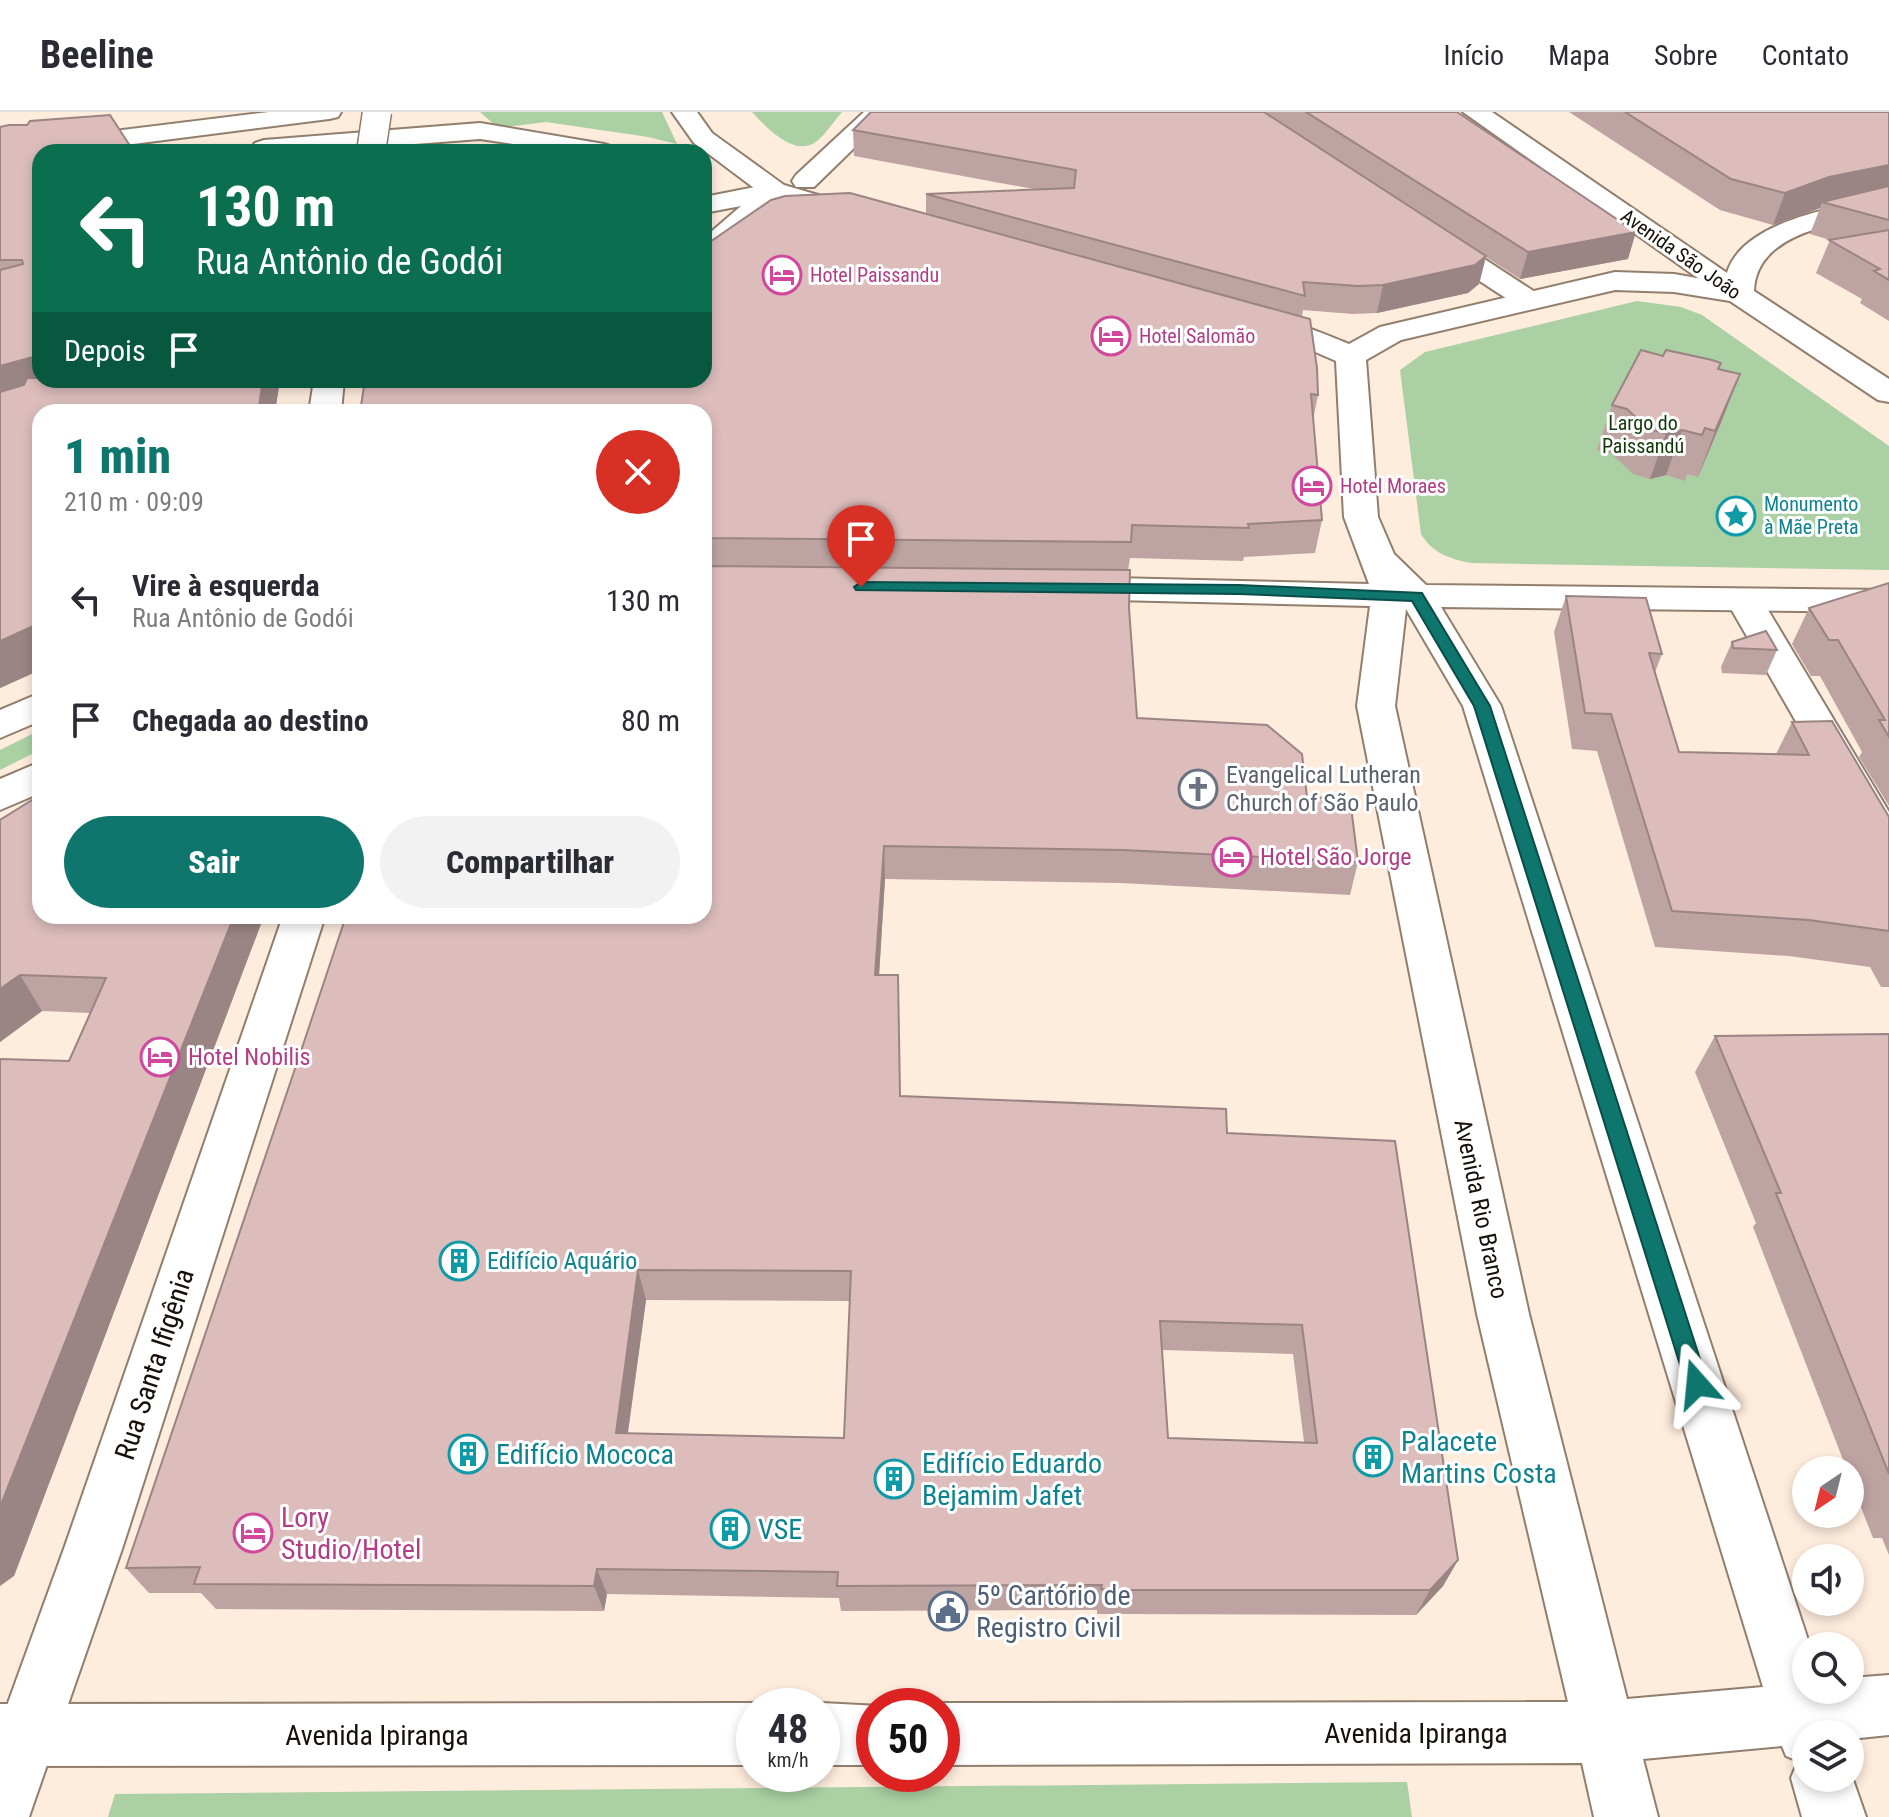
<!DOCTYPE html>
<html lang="pt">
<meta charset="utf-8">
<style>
body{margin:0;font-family:"Roboto Condensed",sans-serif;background:#f2f2f3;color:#2b2b33;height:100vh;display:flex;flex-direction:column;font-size:30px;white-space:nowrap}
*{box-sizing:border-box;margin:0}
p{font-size:26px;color:#7c7c81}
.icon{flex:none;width:44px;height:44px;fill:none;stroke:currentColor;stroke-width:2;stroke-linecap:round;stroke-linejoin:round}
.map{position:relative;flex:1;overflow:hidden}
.sheet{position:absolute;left:32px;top:292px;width:680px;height:520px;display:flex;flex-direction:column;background:#fff;border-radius:24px;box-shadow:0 4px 12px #0003}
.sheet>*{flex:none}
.hud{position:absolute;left:32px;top:32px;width:680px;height:244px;border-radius:24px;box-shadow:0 4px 12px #0003;background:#0b6e4f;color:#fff;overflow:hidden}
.needle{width:52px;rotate:215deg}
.tools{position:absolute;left:1792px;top:1344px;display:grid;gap:16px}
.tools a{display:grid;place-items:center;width:72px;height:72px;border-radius:50%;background:#fff;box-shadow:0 4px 12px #0003;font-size:40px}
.speed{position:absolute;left:736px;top:1576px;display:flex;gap:16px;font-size:40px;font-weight:700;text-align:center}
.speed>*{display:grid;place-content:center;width:104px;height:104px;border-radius:50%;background:#fff;box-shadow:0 4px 12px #0003;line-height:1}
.speed small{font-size:20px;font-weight:400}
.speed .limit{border:12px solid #d22;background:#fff;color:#111}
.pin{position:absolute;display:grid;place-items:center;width:68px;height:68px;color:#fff;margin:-82px -34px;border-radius:50% 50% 50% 0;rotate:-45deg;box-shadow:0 0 8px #0007}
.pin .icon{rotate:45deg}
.me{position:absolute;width:88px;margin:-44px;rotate:342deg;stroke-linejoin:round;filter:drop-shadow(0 0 6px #0008)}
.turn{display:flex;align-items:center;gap:28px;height:168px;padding:0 32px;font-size:36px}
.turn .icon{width:104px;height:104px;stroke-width:2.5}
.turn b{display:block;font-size:56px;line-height:68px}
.then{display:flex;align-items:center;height:76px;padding:0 32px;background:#0003;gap:16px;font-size:30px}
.round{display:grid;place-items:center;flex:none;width:84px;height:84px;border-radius:42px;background:#f2f2f3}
.headline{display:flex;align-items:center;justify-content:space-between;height:136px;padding:0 32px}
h1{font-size:48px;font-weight:800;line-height:60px;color:#0f766e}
.action{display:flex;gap:16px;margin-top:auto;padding:16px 32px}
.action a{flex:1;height:92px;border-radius:48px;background:#0f766e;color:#fff;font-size:32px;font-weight:800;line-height:92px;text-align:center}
.action a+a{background:#f2f2f3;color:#2b2b33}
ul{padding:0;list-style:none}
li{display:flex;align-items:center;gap:24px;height:120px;padding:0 32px}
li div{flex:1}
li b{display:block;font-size:30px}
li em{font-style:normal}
header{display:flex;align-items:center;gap:48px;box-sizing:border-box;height:112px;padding:0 40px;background:#fff;border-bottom:2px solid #e1e1e2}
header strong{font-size:38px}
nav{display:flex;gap:44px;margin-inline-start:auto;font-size:28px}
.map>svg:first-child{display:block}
.green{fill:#aad0a3}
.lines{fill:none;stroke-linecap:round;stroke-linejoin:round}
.minor-casing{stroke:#917e6c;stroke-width:4}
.major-casing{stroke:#917e6c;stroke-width:4}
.highway-casing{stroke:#917e6c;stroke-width:4}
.minor{fill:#fff;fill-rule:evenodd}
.major{fill:#fff;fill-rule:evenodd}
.highway{fill:#fff;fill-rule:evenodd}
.minor-bridge-casing{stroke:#917e6c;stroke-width:31;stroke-linecap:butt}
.minor-bridge{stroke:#fff;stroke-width:28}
.wall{fill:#bda3a2;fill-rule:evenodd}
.shaded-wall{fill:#9a8484}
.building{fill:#dcbdbc;stroke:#9a8484;stroke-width:2;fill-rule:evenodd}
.route{fill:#0f766e;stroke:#0a4d48;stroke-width:2}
.labels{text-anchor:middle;stroke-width:6;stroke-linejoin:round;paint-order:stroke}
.far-street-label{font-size:20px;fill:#171009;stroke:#fff}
.far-hotel-label{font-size:20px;fill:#b23c85;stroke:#fff;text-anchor:start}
.far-park-label{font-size:20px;fill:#0f3806;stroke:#fff}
.far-culture-label{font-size:20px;fill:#0d838f;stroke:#fff;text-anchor:start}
.worship-label{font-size:24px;fill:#5b616d;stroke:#fff;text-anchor:start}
.hotel-label{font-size:24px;fill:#b23c85;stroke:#fff;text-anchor:start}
.street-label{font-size:24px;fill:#171009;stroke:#fff}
.culture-label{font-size:24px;fill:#0d838f;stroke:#fff;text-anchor:start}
.near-street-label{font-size:28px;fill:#171009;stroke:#fff}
.near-culture-label{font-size:28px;fill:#0d838f;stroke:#fff;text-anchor:start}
.near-hotel-label{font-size:28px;fill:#b23c85;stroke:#fff;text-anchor:start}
.near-service-label{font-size:28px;fill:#4e5e75;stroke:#fff;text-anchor:start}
</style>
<header>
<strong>Beeline</strong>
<nav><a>Início</a><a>Mapa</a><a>Sobre</a><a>Contato</a></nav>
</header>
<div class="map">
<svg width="1889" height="1705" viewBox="0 0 1889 1705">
<rect width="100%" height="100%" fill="#feecdd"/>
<g class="green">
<polygon points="480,0 662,0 677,32 648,25 546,10 498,16"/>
<path d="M 752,0 L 842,0 C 834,9 826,22 817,29 C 795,47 765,14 752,0 Z"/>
<path d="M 1637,189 L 1681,195 L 1702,203 L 1889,334 L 1889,458 L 1471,451 C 1450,447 1432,441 1421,422 L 1400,258 L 1425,240 Z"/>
<polygon points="40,618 40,638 0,658 0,638"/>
<polygon points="1407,1670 1412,1705 108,1705 115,1682"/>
</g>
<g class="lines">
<defs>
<g id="minor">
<polygon points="864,0 891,0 814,75 796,75 792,69 796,63"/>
<polygon points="1463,0 1492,0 1749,176 1754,182 1749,188 1739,191 1729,188"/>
<polygon points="480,11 604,32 613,35 617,40 565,40 480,27 311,40 254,40 251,36 255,31 264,28"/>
<polygon points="775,71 784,73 788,79 784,85 714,146 704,148 704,126 741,94 704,101 704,85"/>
<polygon points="1433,118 1443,120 1538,182 1543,188 1538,194 1528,197 1518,194 1423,132 1419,126 1423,120"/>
<polygon points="314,268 344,268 341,300 309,300"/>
<polygon points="1744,477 1757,480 1762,488 1889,700 1889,750 1874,745 1726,488 1731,480"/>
<polygon points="283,804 325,804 123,1434 31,1699 29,1705 0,1705 0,1613 65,1434"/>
</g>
<g id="major">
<polygon points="672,0 697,0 712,21 784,73 859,95 863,101 859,107 849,109 766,85 694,31"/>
<path d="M 1889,84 L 1889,100 C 1843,111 1756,118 1754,179 L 1889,267 L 1889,290 L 1878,288 L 1730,189 L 1674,180 L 1615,178 L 1401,228 L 1366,248 L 1378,405 L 1394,442 L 1426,473 L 1889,478 L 1889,500 L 1441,495 L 1501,594 L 1810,1534 L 1806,1534 L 1806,1578 L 1850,1578 L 1850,1566 L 1889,1563 L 1889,1623 L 1850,1627 L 1850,1622 L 1806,1622 L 1806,1666 L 1850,1666 L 1850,1659 L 1866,1705 L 1802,1705 L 1791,1666 L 1798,1649 L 1786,1644 L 1782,1634 L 1643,1647 L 1658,1705 L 1594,1705 L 1582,1651 L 942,1653 L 942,1594 L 936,1594 L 942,1591 L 1568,1590 L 1477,1202 L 1357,594 L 1370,494 L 1072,487 L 1059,484 L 1054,476 L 1059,468 L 1072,465 L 1369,472 L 1344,405 L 1336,249 L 1297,232 L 1245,217 L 1240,211 L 1245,205 C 1271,198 1323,222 1349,232 L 1380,215 L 1615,160 L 1674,162 L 1725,171 C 1731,108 1841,95 1889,84 ZM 1406,497 L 1463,594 L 1763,1575 L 1627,1587 L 1529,1202 L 1395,594 Z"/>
<polygon points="40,581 40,609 0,626 0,598"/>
<polygon points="40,650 40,681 0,698 0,667"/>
<polygon points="754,1591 760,1594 754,1594 754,1653 0,1654 0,1592"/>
<polygon points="822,1591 880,1594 874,1594 874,1653 822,1653 822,1594 816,1594"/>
</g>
<polygon id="highway" points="269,0 341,0 338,5 329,7 71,40 40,40 40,44 0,43 0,27 33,29"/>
</defs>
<use href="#minor" class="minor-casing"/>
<use href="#major" class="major-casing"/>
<use href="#highway" class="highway-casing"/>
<use href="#minor" class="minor"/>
<use href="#major" class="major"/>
<use href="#highway" class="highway"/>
<defs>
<polyline id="minor-bridge" points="371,40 377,0"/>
</defs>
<use href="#minor-bridge" class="minor-bridge-casing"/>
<use href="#minor-bridge" class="minor-bridge"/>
</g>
<g class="wall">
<path d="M 871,0 L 1457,0 L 1628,147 L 1520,167 L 1486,145 L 1479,172 L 1468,181 L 1377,201 L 1353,202 L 1303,198 L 1302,205 L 1318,283 L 1313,308 L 1322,408 L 1315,441 L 1244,445 L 1243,449 L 1130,446 L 1128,458 L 1129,496 L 1137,606 L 1307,685 L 1358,750 L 1350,783 L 1121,771 L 885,767 L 879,863 L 900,984 L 1227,1021 L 1458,1448 L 1443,1474 L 1416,1503 L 1124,1502 L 1097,1502 L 1097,1498 L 841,1499 L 839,1486 L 607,1482 L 604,1499 L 216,1497 L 201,1481 L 149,1481 L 126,1456 L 301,939 L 704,804 L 704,300 L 531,270 L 534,270 L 926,102 L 926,82 L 1039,78 L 854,44 L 853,18 ZM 646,1188 L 850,1189 L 844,1326 L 628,1321 ZM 1162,1238 L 1293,1242 L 1304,1330 L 1168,1326 Z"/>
<polygon points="1569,0 1889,0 1889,209 1860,191 1862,187 1816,161 1830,128 1810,122 1820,96 1773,113 1720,98"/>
<polygon points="9,13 40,268 280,268 275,300 40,300 40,558 0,576 0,15"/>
<polygon points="1718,257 1740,262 1722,308 1698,365 1687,362 1685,369 1666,363 1650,367 1633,362 1612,342 1597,338 1612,293"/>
<polygon points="1889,471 1889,694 1859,645 1862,640 1820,564 1811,564 1792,532 1809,496"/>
<polygon points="1566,484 1662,542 1655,560 1679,640 1776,642 1792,610 1889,705 1889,875 1881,875 1870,855 1789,844 1655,835 1597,639 1572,637 1554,520"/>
<polygon points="1732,530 1777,538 1766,563 1722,561 1721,555"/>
<polygon points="0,708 40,804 264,804 14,1464 69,949 91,901 42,899 0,930"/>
<polygon points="1889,922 1889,1443 1882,1426 1873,1426 1850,1367 1850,1358 1847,1358 1753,1115 1756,1111 1695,960 1715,924"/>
</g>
<g class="shaded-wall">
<polygon points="1889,53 1889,82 1822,90 1820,96 1773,113 1785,81 1829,65"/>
<polygon points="1636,120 1628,147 1520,167 1528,140"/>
<polygon points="1486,144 1479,172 1468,181 1377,201 1383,173"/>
<polygon points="40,243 40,268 0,296 0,254"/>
<polygon points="1740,262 1722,308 1698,365 1715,319"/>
<polygon points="263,268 280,268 275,300 258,300"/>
<polygon points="494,268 533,268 501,298"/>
<polygon points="1682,318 1666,363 1650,367 1666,321"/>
<polygon points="40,511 40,558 0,576 0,529"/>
<polygon points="884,734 885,767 877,896 875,863"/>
<polygon points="234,804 264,804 14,1464 0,1474 0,1395"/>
<polygon points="20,863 42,899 0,930 0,877"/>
<polygon points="638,1158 646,1188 624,1348 616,1321"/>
<polygon points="1458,1448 1443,1474 1416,1503 1430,1478"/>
<polygon points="597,1457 607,1482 604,1499 594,1474"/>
</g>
<g class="building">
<polygon points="871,0 1264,0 1486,144 1475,153 1383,173 1358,174 1303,170 1305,184 926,82 1074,76 1076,58 853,18"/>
<polygon points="1306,0 1457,0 1636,120 1528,140"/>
<polygon points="1625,0 1889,0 1889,53 1829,65 1785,81 1731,67"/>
<polygon points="110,3 134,40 40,40 40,243 0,254 0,158 23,152 22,148 0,148 0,15 9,13 27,13 30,9"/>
<polygon points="1889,74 1889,108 1822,90"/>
<polygon points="850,81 1310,207 1317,256 1318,283 1311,282 1322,408 1248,412 1249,416 1132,413 1131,430 704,426 704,300 360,300 365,268 494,268 494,270 534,270 536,268 704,268 704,134 771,88 785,84"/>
<polygon points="1889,118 1889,168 1874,159 1880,157 1829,128"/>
<polygon points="1641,238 1663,244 1666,238 1712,248 1721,251 1718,257 1740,262 1715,319 1705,316 1702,323 1682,318 1666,321 1648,317 1627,297 1612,293"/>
<polygon points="27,266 40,266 40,268 263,268 258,300 40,300 40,511 0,529 0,280 24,273"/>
<path d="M 704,454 L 1130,458 L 1129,496 L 1137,606 L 1267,613 L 1302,642 L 1307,685 L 1350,687 L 1358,750 L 1124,738 L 884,734 L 875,863 L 898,863 L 900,984 L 1226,997 L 1227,1021 L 1395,1029 L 1458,1448 L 1430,1478 L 1129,1478 L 1101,1477 L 1102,1473 L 837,1474 L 838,1460 L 597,1457 L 594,1474 L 194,1472 L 200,1455 L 126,1456 L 301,939 L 346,804 L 704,804 ZM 638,1158 L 851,1159 L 844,1326 L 616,1321 ZM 1160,1209 L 1302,1213 L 1317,1331 L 1168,1326 Z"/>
<polygon points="1889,471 1889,625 1879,608 1885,608 1838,528 1829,528 1809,496"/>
<polygon points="1566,484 1646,486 1662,542 1649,541 1679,640 1809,643 1792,610 1832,609 1889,705 1889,819 1809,808 1672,799 1611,602 1585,601"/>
<polygon points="1766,519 1777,538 1733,536 1732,530"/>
<polygon points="40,683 40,804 234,804 0,1395 0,947 69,949 106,866 20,863 0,877 0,708"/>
<polygon points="1889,922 1889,1362 1776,1081 1781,1081 1715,924"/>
</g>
<polygon class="route" points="861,470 1239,473 1422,481 1490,594 1708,1272 1705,1280 1697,1283 1689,1280 1686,1272 1474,594 1412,489 1239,482 856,478 854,475"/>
<defs>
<symbol id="hotel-ring" viewBox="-11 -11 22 22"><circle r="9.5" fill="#fff" stroke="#d1479c" stroke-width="1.5"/><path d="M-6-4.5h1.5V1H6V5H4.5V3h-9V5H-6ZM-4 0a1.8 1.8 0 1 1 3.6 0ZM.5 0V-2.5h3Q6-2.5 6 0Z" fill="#d1479c"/></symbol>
<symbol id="sight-ring" viewBox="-11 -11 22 22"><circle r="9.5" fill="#fff" stroke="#0f9aa8" stroke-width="1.5"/><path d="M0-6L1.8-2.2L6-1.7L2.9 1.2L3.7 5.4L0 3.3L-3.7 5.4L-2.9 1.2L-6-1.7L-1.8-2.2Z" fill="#0f9aa8"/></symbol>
<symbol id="church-ring" viewBox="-11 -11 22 22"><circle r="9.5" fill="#fff" stroke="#6b7280" stroke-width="1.5"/><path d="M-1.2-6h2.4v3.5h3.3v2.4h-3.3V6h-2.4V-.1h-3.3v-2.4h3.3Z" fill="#6b7280"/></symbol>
<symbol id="building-ring" viewBox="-11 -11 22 22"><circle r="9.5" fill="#fff" stroke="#0f9aa8" stroke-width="1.5"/><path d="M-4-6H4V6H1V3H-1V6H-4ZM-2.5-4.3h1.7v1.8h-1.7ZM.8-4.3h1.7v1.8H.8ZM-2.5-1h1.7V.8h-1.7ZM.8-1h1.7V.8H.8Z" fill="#0f9aa8"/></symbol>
<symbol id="civic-ring" viewBox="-11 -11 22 22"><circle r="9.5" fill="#fff" stroke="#5c6f8a" stroke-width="1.5"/><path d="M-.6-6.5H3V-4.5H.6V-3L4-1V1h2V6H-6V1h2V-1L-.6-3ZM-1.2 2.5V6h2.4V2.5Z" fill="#5c6f8a"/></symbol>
</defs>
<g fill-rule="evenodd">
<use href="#hotel-ring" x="760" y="141" width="44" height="44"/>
<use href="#hotel-ring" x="1089" y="202" width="44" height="44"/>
<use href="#hotel-ring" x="1290" y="352" width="44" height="44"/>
<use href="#sight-ring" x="1714" y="382" width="44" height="44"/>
<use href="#church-ring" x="1176" y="655" width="44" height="44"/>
<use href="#hotel-ring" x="1210" y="723" width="44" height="44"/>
<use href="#hotel-ring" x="138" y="923" width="44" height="44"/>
<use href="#building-ring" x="437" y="1127" width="44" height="44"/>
<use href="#building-ring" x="446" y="1320" width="44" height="44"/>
<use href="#building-ring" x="1351" y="1323" width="44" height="44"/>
<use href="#building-ring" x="872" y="1345" width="44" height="44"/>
<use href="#building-ring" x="708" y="1395" width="44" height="44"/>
<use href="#hotel-ring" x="231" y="1399" width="44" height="44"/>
<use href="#civic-ring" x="926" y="1477" width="44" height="44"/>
</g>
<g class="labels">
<g class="far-street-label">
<text transform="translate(1681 142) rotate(35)" y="7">Avenida São João</text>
</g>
<g class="far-hotel-label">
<text x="810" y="170">Hotel Paissandu</text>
<text x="1139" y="231">Hotel Salomão</text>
<text x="1340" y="381">Hotel Moraes</text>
</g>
<g class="far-park-label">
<text x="1643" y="318">Largo do<tspan x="1643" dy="23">Paissandú</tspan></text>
</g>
<g class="far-culture-label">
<text x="1764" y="399">Monumento<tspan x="1764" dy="23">à Mãe Preta</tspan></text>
</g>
<g class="worship-label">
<text x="1226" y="671">Evangelical Lutheran<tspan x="1226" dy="28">Church of São Paulo</tspan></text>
</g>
<g class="hotel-label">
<text x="1260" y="753">Hotel São Jorge</text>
<text x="188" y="953">Hotel Nobilis</text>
</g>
<g class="street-label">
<text transform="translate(1481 1097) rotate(78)" y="8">Avenida Rio Branco</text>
</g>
<g class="culture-label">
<text x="487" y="1157">Edifício Aquário</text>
</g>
<g class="near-street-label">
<text transform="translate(154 1252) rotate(-72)" y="10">Rua Santa Ifigênia</text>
<text x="1416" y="1631">Avenida Ipiranga</text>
<text x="377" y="1633">Avenida Ipiranga</text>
</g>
<g class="near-culture-label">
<text x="1401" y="1339">Palacete<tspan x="1401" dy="32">Martins Costa</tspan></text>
<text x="496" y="1352">Edifício Mococa</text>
<text x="922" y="1361">Edifício Eduardo<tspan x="922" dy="32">Bejamim Jafet</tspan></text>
<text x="758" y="1427">VSE</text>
</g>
<g class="near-hotel-label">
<text x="281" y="1415">Lory<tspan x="281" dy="32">Studio/Hotel</tspan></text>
</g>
<g class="near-service-label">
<text x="976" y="1493">5º Cartório de<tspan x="976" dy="32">Registro Civil</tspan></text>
</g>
</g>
</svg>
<div class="tools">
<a><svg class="needle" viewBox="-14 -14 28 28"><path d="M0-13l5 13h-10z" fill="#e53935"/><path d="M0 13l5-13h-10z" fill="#7c7c81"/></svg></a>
<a><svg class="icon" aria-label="sound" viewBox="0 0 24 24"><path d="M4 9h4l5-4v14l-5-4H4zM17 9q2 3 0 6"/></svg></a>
<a><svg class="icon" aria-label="search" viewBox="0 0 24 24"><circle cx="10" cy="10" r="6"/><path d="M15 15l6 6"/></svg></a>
<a><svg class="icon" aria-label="layers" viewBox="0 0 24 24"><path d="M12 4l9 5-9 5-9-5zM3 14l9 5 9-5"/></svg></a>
</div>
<div class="speed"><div>48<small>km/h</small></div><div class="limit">50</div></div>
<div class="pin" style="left:861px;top:475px;background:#d93025"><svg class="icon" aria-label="arrive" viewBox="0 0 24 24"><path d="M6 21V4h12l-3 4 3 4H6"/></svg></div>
<svg class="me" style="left:1697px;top:1272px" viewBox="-20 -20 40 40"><path d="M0-17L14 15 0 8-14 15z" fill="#0f766e" stroke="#fff" stroke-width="4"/></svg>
<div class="hud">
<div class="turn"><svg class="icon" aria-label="left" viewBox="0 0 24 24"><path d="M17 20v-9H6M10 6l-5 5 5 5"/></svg><div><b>130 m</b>Rua Antônio de Godói</div></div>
<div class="then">Depois<svg class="icon" aria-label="arrive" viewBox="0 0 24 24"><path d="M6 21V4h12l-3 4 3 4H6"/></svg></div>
</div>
<section class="sheet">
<div class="headline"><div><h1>1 min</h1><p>210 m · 09:09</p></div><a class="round" style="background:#d93025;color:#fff"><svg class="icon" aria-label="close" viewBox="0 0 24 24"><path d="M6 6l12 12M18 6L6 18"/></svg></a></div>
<ul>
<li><svg class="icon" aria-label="left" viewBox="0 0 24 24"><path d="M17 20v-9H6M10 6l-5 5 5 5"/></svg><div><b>Vire à esquerda</b><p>Rua Antônio de Godói</p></div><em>130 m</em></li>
<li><svg class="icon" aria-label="arrive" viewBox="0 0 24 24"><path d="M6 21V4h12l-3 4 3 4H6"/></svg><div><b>Chegada ao destino</b></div><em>80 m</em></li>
</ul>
<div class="action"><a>Sair</a><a>Compartilhar</a></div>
</section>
</div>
